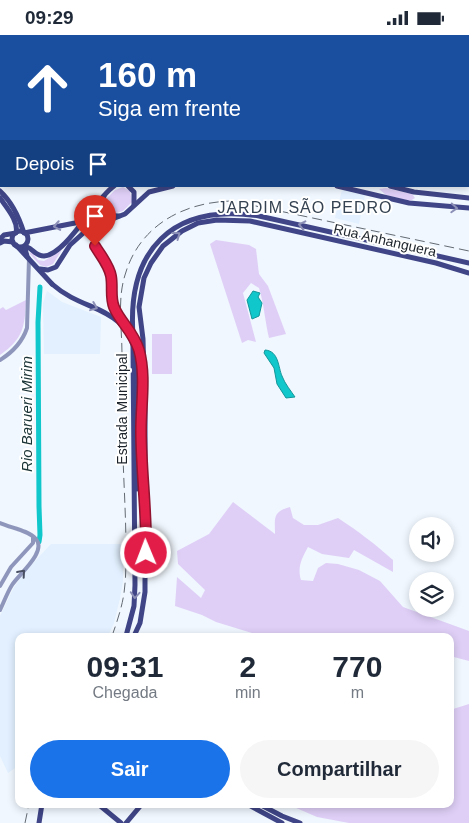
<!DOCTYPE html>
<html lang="pt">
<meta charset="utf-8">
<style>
body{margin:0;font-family:Helvetica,sans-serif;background:#f6f6f7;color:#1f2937;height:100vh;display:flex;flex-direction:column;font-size:19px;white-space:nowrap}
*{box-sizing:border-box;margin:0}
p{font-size:16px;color:#747a83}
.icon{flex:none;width:28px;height:28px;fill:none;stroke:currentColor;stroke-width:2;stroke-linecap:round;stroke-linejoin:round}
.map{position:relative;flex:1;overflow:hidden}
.details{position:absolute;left:15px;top:598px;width:439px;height:175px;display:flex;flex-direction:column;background:#fff;border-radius:10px;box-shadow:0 2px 8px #0003}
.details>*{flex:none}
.hud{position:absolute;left:0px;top:0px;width:470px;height:152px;box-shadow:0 2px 8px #0003;background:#1a4fa0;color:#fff;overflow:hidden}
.buttons{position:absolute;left:409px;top:482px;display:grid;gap:10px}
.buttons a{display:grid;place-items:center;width:45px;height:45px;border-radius:50%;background:#fff;box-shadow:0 2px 8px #0003;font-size:25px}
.pin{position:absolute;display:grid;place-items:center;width:42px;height:42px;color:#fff;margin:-51px -21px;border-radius:50% 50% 50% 0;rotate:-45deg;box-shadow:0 0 5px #0007}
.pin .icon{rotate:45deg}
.me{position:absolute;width:55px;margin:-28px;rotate:359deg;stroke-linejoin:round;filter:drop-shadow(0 0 4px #0008)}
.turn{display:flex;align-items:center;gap:18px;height:105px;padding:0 15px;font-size:22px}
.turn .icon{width:65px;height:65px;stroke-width:2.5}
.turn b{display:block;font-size:35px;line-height:42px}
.then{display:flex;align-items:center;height:48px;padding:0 15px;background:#0003;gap:10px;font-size:19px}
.eta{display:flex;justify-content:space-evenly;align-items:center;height:85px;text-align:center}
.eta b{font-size:30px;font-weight:800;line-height:35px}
.primary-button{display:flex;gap:10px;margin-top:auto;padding:10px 15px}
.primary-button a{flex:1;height:58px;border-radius:30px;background:#1a73e8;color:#fff;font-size:20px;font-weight:800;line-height:58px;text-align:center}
.primary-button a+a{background:#f6f6f7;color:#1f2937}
.status{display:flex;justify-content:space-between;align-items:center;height:35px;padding:0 25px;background:#fff;direction:ltr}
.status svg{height:14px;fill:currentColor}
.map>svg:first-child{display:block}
.built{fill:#e2f0ff}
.green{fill:#dfcff7}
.water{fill:#10c7cb;stroke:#13969a}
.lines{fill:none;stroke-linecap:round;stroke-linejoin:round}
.river{stroke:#10c7cb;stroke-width:5}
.minor{stroke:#8f96bc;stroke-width:4}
.major{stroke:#3f4586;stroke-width:5}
.highway{stroke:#272672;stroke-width:6}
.rail{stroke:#636a71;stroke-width:1;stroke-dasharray:10 5;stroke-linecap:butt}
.major-bridge{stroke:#3f4586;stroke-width:5}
.oneway{stroke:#8c8fb6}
.oneway2{stroke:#495064}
.route-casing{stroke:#92132f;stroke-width:12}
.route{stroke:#e11d48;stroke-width:9}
.labels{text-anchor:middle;stroke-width:4;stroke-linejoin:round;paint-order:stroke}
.street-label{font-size:14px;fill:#1b2229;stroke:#fff}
.water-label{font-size:15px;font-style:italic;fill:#1a3334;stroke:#fff}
.quarter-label{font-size:16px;letter-spacing:1px;fill:#344251;stroke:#fff}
</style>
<div class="status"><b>09:29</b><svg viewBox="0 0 49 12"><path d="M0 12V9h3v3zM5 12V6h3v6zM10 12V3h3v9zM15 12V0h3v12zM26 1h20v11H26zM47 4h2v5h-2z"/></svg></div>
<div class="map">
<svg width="469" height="788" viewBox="0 0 469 788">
<rect width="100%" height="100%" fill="#f0f7fe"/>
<g class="built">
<polygon points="342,155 365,160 359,189 335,183"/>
<polygon points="47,256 62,267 101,282 100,319 44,319 43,268"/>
<polygon points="51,509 123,509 123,546 120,563 114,588 108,601 19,601 19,730 8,738 0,721 0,581 13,554 23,539"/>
</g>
<g class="green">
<polygon points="123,152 130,156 132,167 123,176 113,179 105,174 104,166 115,155"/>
<polygon points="386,153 412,159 415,163 410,166 386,160 379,154"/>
<polygon points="100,171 102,177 110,183 82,197"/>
<path d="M 216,205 L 249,210 L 256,214 L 259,239 L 268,251 L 286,299 L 269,303 C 265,286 264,269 259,253 L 251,248 L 243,258 L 256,307 L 248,305 L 242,308 L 210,209 Z"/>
<polygon points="62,215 53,229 46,232 40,230 29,218 32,217 38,225 44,226"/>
<path d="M 26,265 C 25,292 23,304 0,320 L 0,274 L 3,272 L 6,275 Z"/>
<rect x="152" y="299" width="20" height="40"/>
<path d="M 233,467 L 275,499 C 275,483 272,477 290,472 L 293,483 L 304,490 L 318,490 L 338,483 C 358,496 375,509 393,525 L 393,537 L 354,515 L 349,523 L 322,519 L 308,512 C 302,523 297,532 301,545 L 313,546 L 318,533 L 326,528 L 338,529 L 359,535 L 380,546 L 403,572 L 469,596 L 469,626 L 450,621 L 450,601 L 262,601 L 216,587 L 202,580 L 175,571 L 177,542 L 201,563 L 205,555 L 178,529 L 177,516 L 209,499 Z"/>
<polygon points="469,669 469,788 349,788 317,782 287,769 450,769 450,675"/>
</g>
<g class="water">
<polygon points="253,256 260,258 258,262 262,268 259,281 252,284 247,265"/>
<path d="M 265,315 C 279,316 278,332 282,341 C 285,349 291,356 295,362 L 286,363 L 277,349 L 274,333 L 264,318 Z"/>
</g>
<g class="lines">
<polyline class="river" points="39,507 40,500 39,471 38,287 40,252"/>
<g class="minor">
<path d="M 0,325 C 13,317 22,308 27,293 L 29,223"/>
<path d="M 0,488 C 11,493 28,495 36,504 C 47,517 19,539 12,550 C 7,558 4,567 0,575"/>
<polyline points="0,551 11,532 33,508 33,502"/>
</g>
<g class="major">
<polyline points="128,151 134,157 134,170"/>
<polyline points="337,151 409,168 469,173"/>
<polyline points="390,151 414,157 469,163"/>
<path d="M 0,156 C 12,167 19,182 24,198 L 75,188 L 86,181"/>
<path d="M 104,161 C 100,173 106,181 119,181"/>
<path d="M 0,163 C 6,172 19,186 16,198 L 4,200 L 0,204"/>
<circle cx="20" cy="204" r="8"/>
<polyline points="0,208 4,206 13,207"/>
<polyline points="16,210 52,249"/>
<path d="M 98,217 C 90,203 96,196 108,187"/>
<path d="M 27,221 L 25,214 L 27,212 C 33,214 36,221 44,221 C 66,220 94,165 114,151"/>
<polyline points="40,234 48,235 56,232 70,210 89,193 125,179 149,157 173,151"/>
<path d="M 133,300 C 127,215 172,168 259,181 L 469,228"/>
<polyline points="144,343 143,304 139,272 144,243 151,228 163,211 182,196 198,188 217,185 250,186 436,228 469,238"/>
<polyline points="141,396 142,437"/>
<polyline points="137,454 137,402"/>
<polyline points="126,601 134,571 135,550 133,311"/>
<polyline points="134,601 140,588 145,557 145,354"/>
<polyline points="98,769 121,788"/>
<polyline points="247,769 282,788"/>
<polyline points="259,769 282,781 300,788"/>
<polyline points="39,788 42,769"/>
<polyline points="126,788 142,769"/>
</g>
<polyline class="highway" points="4,1 8,0"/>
<g class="rail">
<path d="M 112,601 C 117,587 122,572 124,558 C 126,544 126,530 126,516 C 126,484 124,453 123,421 C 122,387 122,353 122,319 C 122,293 117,266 125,240 C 139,191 183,167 232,166 L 469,216"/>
<polyline points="25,788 29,769"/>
</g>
<g class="major-bridge">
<path d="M 98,217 C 104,225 109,232 111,241 C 113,251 110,262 114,272 C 119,285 131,294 136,308 C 146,334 141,368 141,396"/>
<path d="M 52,249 C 87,280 125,267 137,324 L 137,402"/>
</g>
</g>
<defs><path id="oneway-chevron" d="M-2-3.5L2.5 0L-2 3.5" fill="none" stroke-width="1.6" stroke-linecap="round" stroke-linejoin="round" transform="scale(1.25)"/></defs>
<g class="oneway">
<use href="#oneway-chevron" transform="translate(454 173) rotate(3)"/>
<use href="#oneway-chevron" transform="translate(302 190) rotate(-167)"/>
<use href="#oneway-chevron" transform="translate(57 191) rotate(170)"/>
<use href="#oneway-chevron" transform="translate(177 200) rotate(-36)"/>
<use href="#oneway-chevron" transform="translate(94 272) rotate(22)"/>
<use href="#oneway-chevron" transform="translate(135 560) rotate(94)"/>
</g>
<use class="oneway2" href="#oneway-chevron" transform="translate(22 538) rotate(-49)"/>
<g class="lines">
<defs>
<path id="route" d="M 95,211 C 101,221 109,230 111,241 C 113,252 110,262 114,272 C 120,287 133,296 139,315 C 146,340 141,369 141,395 C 141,436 147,477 146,518"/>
</defs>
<use href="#route" class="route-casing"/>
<use href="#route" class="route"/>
</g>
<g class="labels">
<g class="street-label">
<text transform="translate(385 205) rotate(13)" y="5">Rua Anhanguera</text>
<text transform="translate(122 374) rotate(-90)" y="5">Estrada Municipal</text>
</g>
<g class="water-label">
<text transform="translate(27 379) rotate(-90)" y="5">Rio Barueri Mirim</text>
</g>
<g class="quarter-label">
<text x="305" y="178">JARDIM SÃO PEDRO</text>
</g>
</g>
</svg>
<div class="buttons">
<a><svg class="icon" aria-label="sound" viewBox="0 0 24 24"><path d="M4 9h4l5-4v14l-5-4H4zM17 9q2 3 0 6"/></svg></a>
<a><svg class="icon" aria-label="layers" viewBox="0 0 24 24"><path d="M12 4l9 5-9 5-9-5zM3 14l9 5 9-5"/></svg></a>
</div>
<div class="pin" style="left:95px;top:211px;background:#d93025"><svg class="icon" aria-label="arrive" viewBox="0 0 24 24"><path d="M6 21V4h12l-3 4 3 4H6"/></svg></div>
<svg class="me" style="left:146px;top:518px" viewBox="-20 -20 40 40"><circle r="17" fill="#e11d48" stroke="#fff" stroke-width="3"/><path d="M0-11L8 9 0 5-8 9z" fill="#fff"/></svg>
<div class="hud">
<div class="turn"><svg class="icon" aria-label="ahead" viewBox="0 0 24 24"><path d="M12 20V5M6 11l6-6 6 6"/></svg><div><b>160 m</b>Siga em frente</div></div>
<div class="then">Depois<svg class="icon" aria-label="arrive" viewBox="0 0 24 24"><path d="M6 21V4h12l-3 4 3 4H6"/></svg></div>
</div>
<section class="details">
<div class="eta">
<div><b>09:31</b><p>Chegada</p></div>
<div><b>2</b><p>min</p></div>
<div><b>770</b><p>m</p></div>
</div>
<div class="primary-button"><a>Sair</a><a>Compartilhar</a></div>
</section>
</div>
